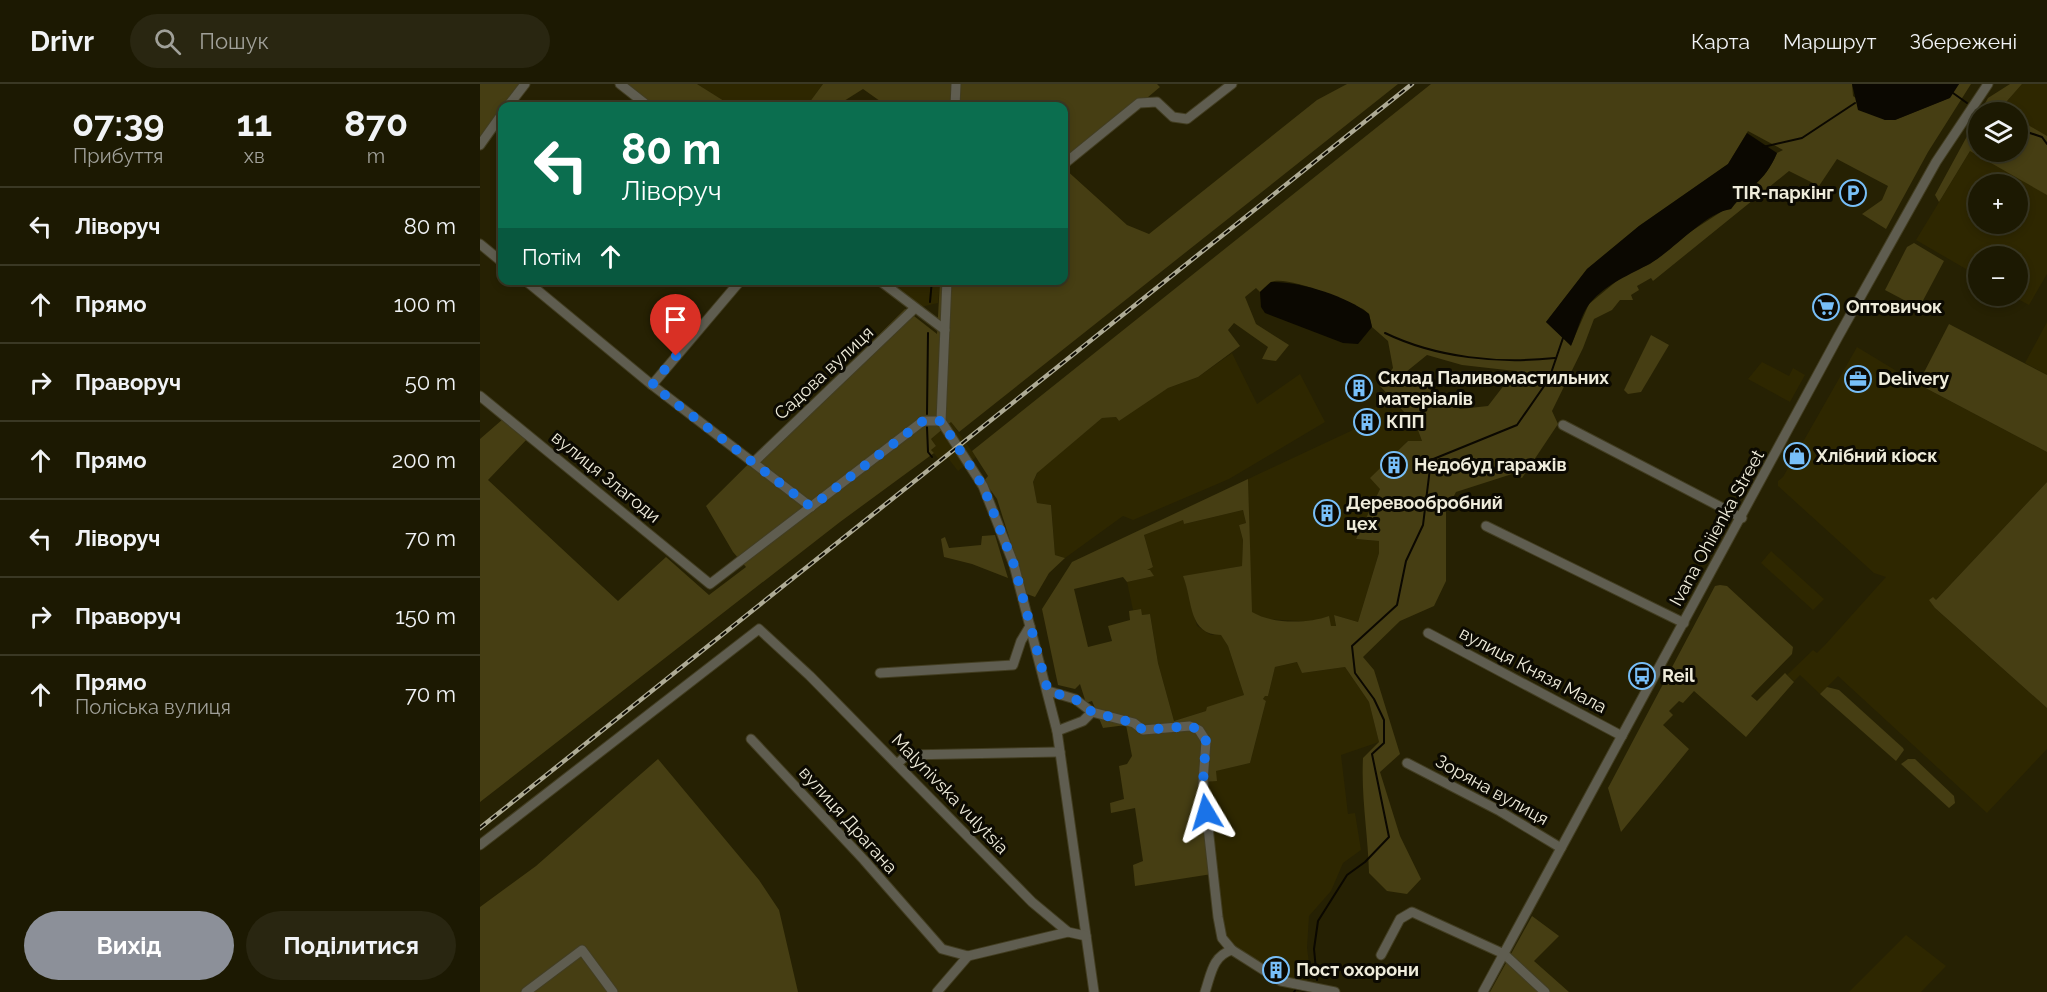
<!DOCTYPE html>
<html lang="uk">
<meta charset="utf-8">
<style>
body{margin:0;font-family:Raleway,sans-serif;background:#292611;color:#f1f3f6;height:100vh;display:flex;flex-direction:column;font-size:22px;white-space:nowrap}
*{box-sizing:border-box;margin:0}
p{font-size:20px;color:#a0a099}
.icon{flex:none;width:33px;height:33px;fill:none;stroke:currentColor;stroke-width:2;stroke-linecap:round;stroke-linejoin:round}
.map{position:relative;flex:1;overflow:hidden}
.sheet{display:flex;flex-direction:column;background:#1c1902;width:480px}
.sheet>*{flex:none}
.banner{position:absolute;left:18px;top:18px;width:570px;height:183px;border-radius:12px;box-shadow:0 3px 9px #0003,0 0 0 2px #3a3824;background:#0b6e4f;color:#fff;overflow:hidden}
.buttons{position:absolute;left:1488px;top:18px;display:grid;gap:12px}
.buttons a{display:grid;place-items:center;width:60px;height:60px;border-radius:50%;background:#1c1902;box-shadow:0 3px 9px #0003,0 0 0 2px #3a3824;font-size:30px}
.pin{position:absolute;display:grid;place-items:center;width:51px;height:51px;color:#fff;margin:-62px -26px;border-radius:50% 50% 50% 0;rotate:-45deg;box-shadow:0 0 6px #0007}
.pin .icon{rotate:45deg}
.me{position:absolute;width:66px;margin:-33px;rotate:353deg;stroke-linejoin:round;filter:drop-shadow(0 0 4px #0008)}
.turn{display:flex;align-items:center;gap:21px;height:126px;padding:0 24px;font-size:27px}
.turn .icon{width:78px;height:78px;stroke-width:2.5}
.turn b{display:block;font-size:42px;line-height:51px}
.then{display:flex;align-items:center;height:57px;padding:0 24px;background:#0003;gap:12px;font-size:22px}
.eta{display:flex;justify-content:space-evenly;align-items:center;height:102px;text-align:center}
.eta b{font-size:36px;font-weight:700;line-height:42px}
.action{display:flex;gap:12px;margin-top:auto;padding:12px 24px}
.action a{flex:1;height:69px;border-radius:36px;background:#8c9099;color:#fff;font-size:24px;font-weight:700;line-height:69px;text-align:center}
.action a+a{background:#292611;color:#f1f3f6}
ul{padding:0;list-style:none}
li{display:flex;align-items:center;gap:18px;height:78px;padding:0 24px;border-top:2px solid #3a3824}
li div{flex:1}
li b{display:block;font-size:22px}
li em{font-style:normal}
header{display:flex;align-items:center;gap:36px;box-sizing:border-box;height:84px;padding:0 30px;background:#1c1902;border-bottom:2px solid #3a3824}
header strong{font-size:28px}
nav{display:flex;gap:33px;margin-inline-start:auto;font-size:21px}
.search{width:420px;height:54px;background:#292611;display:flex;align-items:center;gap:15px;box-sizing:border-box;padding:0 21px;border-radius:33px;color:#a0a099;font-size:22px}
main{display:flex;flex:1;min-height:0}
.map>svg:first-child{display:block}
.built{fill:#2e2700;fill-rule:evenodd}
.green{fill:#463e13;fill-rule:evenodd}
.water{fill:#0b0801}
.lines{fill:none;stroke-linecap:round;stroke-linejoin:round}
.stream{stroke:#0b0801;stroke-width:2}
.minor-casing{stroke:#423d21;stroke-width:11}
.minor{stroke:#5f5d50;stroke-width:9}
.rail-casing{stroke:#aeab95;stroke-width:4.5}
.rail{stroke:#0c0a02;stroke-width:2;stroke-dasharray:7;stroke-linecap:butt}
.route{stroke:#1a73e8;stroke-width:10;stroke-dasharray:0 18}
.labels{text-anchor:middle;stroke-width:6;stroke-linejoin:round;paint-order:stroke}
.poi-label{font-size:18px;font-weight:bold;fill:#efecdb;stroke:#0c0a02;text-anchor:start}
.street-label{font-size:18px;fill:#efecdb;stroke:#0c0a02}
</style>
<header>
<strong>Drivr</strong>
<div class="search"><svg class="icon" aria-label="search" viewBox="0 0 24 24"><circle cx="10" cy="10" r="6"/><path d="M15 15l6 6"/></svg>Пошук</div>
<nav><a>Карта</a><a>Маршрут</a><a>Збережені</a></nav>
</header>
<main>
<section class="sheet">
<div class="eta">
<div><b>07:39</b><p>Прибуття</p></div>
<div><b>11</b><p>хв</p></div>
<div><b>870</b><p>m</p></div>
</div>
<ul>
<li><svg class="icon" aria-label="left" viewBox="0 0 24 24"><path d="M17 20v-9H6M10 6l-5 5 5 5"/></svg><div><b>Ліворуч</b></div><em>80 m</em></li>
<li><svg class="icon" aria-label="ahead" viewBox="0 0 24 24"><path d="M12 20V5M6 11l6-6 6 6"/></svg><div><b>Прямо</b></div><em>100 m</em></li>
<li><svg class="icon" aria-label="right" viewBox="0 0 24 24"><path d="M7 20v-9h11M14 6l5 5-5 5"/></svg><div><b>Праворуч</b></div><em>50 m</em></li>
<li><svg class="icon" aria-label="ahead" viewBox="0 0 24 24"><path d="M12 20V5M6 11l6-6 6 6"/></svg><div><b>Прямо</b></div><em>200 m</em></li>
<li><svg class="icon" aria-label="left" viewBox="0 0 24 24"><path d="M17 20v-9H6M10 6l-5 5 5 5"/></svg><div><b>Ліворуч</b></div><em>70 m</em></li>
<li><svg class="icon" aria-label="right" viewBox="0 0 24 24"><path d="M7 20v-9h11M14 6l5 5-5 5"/></svg><div><b>Праворуч</b></div><em>150 m</em></li>
<li><svg class="icon" aria-label="ahead" viewBox="0 0 24 24"><path d="M12 20V5M6 11l6-6 6 6"/></svg><div><b>Прямо</b><p>Поліська вулиця</p></div><em>70 m</em></li>
</ul>
<div class="action"><a>Вихід</a><a>Поділитися</a></div>
</section>
<div class="map">
<svg width="1567" height="908" viewBox="0 0 1567 908">
<rect width="100%" height="100%" fill="#262103"/>
<g class="built">
<polygon points="217,0 343,0 329,19 321,22 252,22"/>
<path d="M 1542,0 L 1567,0 L 1567,190 L 1549,221 L 1532,212 L 1538,212 L 1538,172 L 1498,172 L 1498,192 L 1436,156 L 1490,67 L 1538,68 L 1538,28 L 1517,28 ZM 1498,100 L 1538,100 L 1538,140 L 1498,140 Z"/>
<polygon points="405,197 460,197 458,219 441,223"/>
<polygon points="1567,238 1567,291 1545,279"/>
<polygon points="1377,263 1438,300 1567,368 1567,398 1456,516 1455,524 1567,624 1567,665 1507,729 1358,592 1340,610 1320,591 1314,597 1307,591 1333,566 1337,569 1345,561 1406,493 1394,489 1298,402 1298,397 1303,393"/>
<polygon points="752,269 777,320 820,290 845,338 749,395 653,436 643,432 585,474 575,471 571,421 557,419 554,405 553,398 559,386 622,334 636,333 639,337 659,320 688,304 718,293"/>
<polygon points="1282,278 1309,292 1313,284 1325,291 1310,318 1268,295"/>
<polygon points="907,311 936,341 942,357 927,357 900,405 876,455 899,457 899,469 878,538 854,531 856,543 851,542 848,533 834,538 788,535 778,532 771,528 770,507 768,395 875,345"/>
<polygon points="471,338 496,373 478,387 468,374 462,379 451,366 456,362 451,355"/>
<polygon points="763,426 766,439 759,441 763,456 762,482 704,493 717,542 731,551 741,550 748,562 764,611 726,627 694,637 678,579 670,530 662,531 660,525 653,526 647,498 673,492 667,487 666,484 673,482 664,451 703,435 704,440"/>
<polygon points="1291,467 1344,515 1333,526 1281,479"/>
<polygon points="818,578 822,589 865,583 889,618 899,658 861,671 868,730 875,729 881,766 863,779 851,807 829,832 827,864 830,886 826,901 799,893 750,863 743,848 724,698 731,698 735,687 770,679 786,617 783,616 785,611 788,612 795,583"/>
<polygon points="1426,851 1466,882 1441,908 1369,908"/>
</g>
<g class="green">
<polygon points="0,0 42,0 22,22 0,57"/>
<polygon points="145,0 217,0 252,22 176,22"/>
<polygon points="343,0 677,0 680,3 584,84 647,141 669,150 837,16 867,0 918,0 479,348 471,338 451,355 456,362 451,366 454,369 360,438 0,718 0,355 23,335 48,354 8,396 138,517 186,473 229,511 266,483 253,468 226,422 425,225 457,250 460,197 584,196 584,22 407,22 383,5 356,22 321,22 329,19"/>
<path d="M 951,0 L 1372,0 L 1373,12 L 1405,36 L 1415,36 L 1469,14 L 1479,0 L 1491,0 L 1448,68 L 1406,145 L 1382,130 L 1402,116 L 1408,102 L 1357,75 L 1339,102 L 1309,87 L 1173,197 L 1171,194 L 1157,202 L 1159,206 L 1151,211 L 1153,216 L 1140,216 L 1132,226 L 1114,235 L 1103,264 L 1072,327 L 1078,340 L 1042,394 L 1032,390 L 976,408 L 966,427 L 966,497 L 954,522 L 920,537 L 883,573 L 894,586 L 920,670 L 900,688 L 920,752 L 941,795 L 927,810 L 907,807 L 889,789 C 888,750 881,713 883,674 L 899,658 L 889,618 L 865,583 L 822,589 L 817,578 L 795,583 L 788,612 L 785,612 L 783,615 L 786,617 L 770,679 L 736,687 L 737,697 L 724,698 L 740,838 L 749,863 L 744,865 L 740,857 L 732,790 L 655,802 L 653,781 L 663,777 L 655,724 L 631,729 L 630,719 L 644,715 L 639,682 L 647,680 L 652,672 L 646,641 L 623,644 L 612,617 L 606,619 L 600,600 L 595,605 L 578,601 L 562,525 L 592,478 L 768,395 L 772,528 C 792,540 827,540 849,532 L 851,542 L 856,542 L 854,531 L 878,538 L 899,469 L 899,457 L 876,455 L 900,405 L 890,394 L 928,357 L 942,357 L 936,341 L 900,302 L 913,284 L 908,257 L 892,243 L 889,230 L 883,225 C 866,217 808,191 791,198 C 788,200 783,205 780,208 L 776,204 L 765,213 L 776,240 L 809,261 L 796,277 L 782,275 L 788,263 L 754,239 L 748,246 L 760,262 L 718,293 L 688,304 L 639,337 L 636,333 L 622,334 L 557,389 L 553,398 L 557,419 L 571,421 L 575,471 L 585,474 L 569,489 L 555,513 L 547,510 L 517,415 L 504,397 L 508,392 L 492,367 ZM 1268,47 L 1303,66 L 1297,69 C 1284,100 1269,101 1251,125 L 1244,126 L 1210,148 L 1170,180 L 1144,191 L 1109,220 L 1091,261 L 1066,238 L 1107,185 L 1159,142 L 1248,80 ZM 947,271 L 982,281 L 1035,287 L 1008,322 L 980,325 L 926,288 ZM 763,426 L 766,439 L 759,441 L 763,456 L 762,482 L 703,492 C 713,517 708,551 741,551 L 748,562 L 764,611 L 727,623 L 726,627 L 694,637 L 678,579 L 670,530 L 662,531 L 661,525 L 649,527 L 650,536 L 628,542 L 632,557 L 608,563 L 594,505 L 643,493 L 647,498 L 674,492 L 670,486 L 667,486 L 673,483 L 664,451 L 703,436 L 704,440 Z"/>
<polygon points="1530,0 1542,0 1520,25 1525,28 1500,28 1508,14"/>
<polygon points="1498,32 1498,68 1538,68 1538,35 1567,52 1567,111 1490,67 1459,118 1455,111"/>
<polygon points="1434,159 1464,177 1439,224 1405,206 1427,163"/>
<polygon points="1469,240 1567,291 1567,368 1438,300"/>
<polygon points="1171,251 1189,261 1161,308 1148,310 1144,306"/>
<polygon points="1567,398 1567,624 1455,524 1449,516 1453,513 1456,516"/>
<polygon points="515,451 528,494 492,480 464,473 461,455 465,453 469,464 501,461 502,452"/>
<polygon points="1240,501 1247,502 1313,563 1312,570 1271,612 1277,617 1305,589 1314,598 1266,653 1214,607 1203,619 1199,617 1189,627 1193,631 1183,641 1209,665 1141,748 1128,704 1235,502"/>
<polygon points="1347,603 1359,606 1423,664 1424,666 1416,677 1340,610"/>
<polygon points="178,675 279,796 299,826 318,908 0,908 0,823 56,782"/>
<polygon points="1428,675 1435,675 1474,712 1475,719 1469,724 1421,680"/>
<polygon points="1052,832 1079,852 1054,877 1089,908 1010,908"/>
</g>
<g class="water">
<polygon points="1372,0 1479,0 1470,14 1415,36 1405,36 1378,26"/>
<path d="M 1267,49 L 1297,69 C 1284,100 1269,101 1251,125 C 1225,129 1195,165 1171,179 C 1150,191 1127,199 1110,219 C 1101,230 1097,249 1091,262 L 1066,238 L 1107,185 L 1159,142 L 1248,80 Z"/>
<path d="M 791,198 C 819,197 867,212 889,230 L 892,243 L 878,260 L 863,259 L 785,229 L 781,223 L 780,208 Z"/>
</g>
<g class="lines">
<g class="stream">
<polyline points="1473,9 1487,19"/>
<polyline points="1498,26 1502,28"/>
<polyline points="1538,45 1562,53 1567,60"/>
<polyline points="1283,63 1322,54 1375,19"/>
<polyline points="450,218 452,196"/>
<path d="M 905,249 C 957,274 1019,280 1075,274"/>
<polyline points="447,330 448,249"/>
<polyline points="447,343 448,368 452,373"/>
<polyline points="837,896 834,865 838,837 867,791 885,778 909,753 892,670 904,659 904,636 894,615 875,589 872,562 917,521 926,477 943,441 951,376 1037,341 1069,295 1083,254"/>
<polyline points="814,908 816,905 826,907"/>
</g>
<defs>
<g id="minor">
<polyline points="140,0 168,22"/>
<polyline points="28,22 45,0"/>
<polyline points="475,22 476,0"/>
<polyline points="0,61 22,30"/>
<polyline points="584,80 659,19 677,18 693,33 707,35 752,0"/>
<polyline points="0,160 22,178"/>
<polyline points="45,196 172,301 331,423"/>
<polyline points="399,196 465,246"/>
<polyline points="467,196 461,337 503,402 534,481 577,647 614,908"/>
<polyline points="172,301 261,196"/>
<polyline points="0,312 230,500 443,337 461,337"/>
<polyline points="1083,341 1262,434"/>
<polyline points="274,378 435,224"/>
<polyline points="1006,442 1204,539"/>
<polyline points="948,549 1142,652"/>
<polyline points="400,589 533,581 541,557 550,542"/>
<polyline points="568,607 595,615 612,628 654,639 663,646 710,642 719,646 726,657 723,698 738,833 742,854 752,866"/>
<polyline points="577,647 603,637 612,628"/>
<polyline points="271,655 384,776 462,865 488,872 588,848 606,852"/>
<polyline points="927,679 1018,726 1081,764"/>
<polyline points="417,680 427,671 580,668"/>
<polyline points="0,761 279,545 330,592 552,818 588,848"/>
<polyline points="901,871 920,835 932,828 1024,870 1065,908"/>
<polyline points="46,908 102,866 133,908"/>
<polyline points="457,908 488,872"/>
<path d="M 725,908 C 731,891 732,872 752,866 L 801,897 L 855,908"/>
<polyline points="1003,908 1358,253 1456,78 1508,0"/>
</g>
</defs>
<use href="#minor" class="minor-casing"/>
<use href="#minor" class="minor"/>
<defs>
<polyline id="rail" points="0,744 932,0"/>
</defs>
<use href="#rail" class="rail-casing"/>
<use href="#rail" class="rail"/>
</g>
<g class="lines">
<polyline class="route" points="196,272 172,301 331,423 443,337 461,337 503,402 534,481 568,607 595,615 612,628 654,639 663,646 710,642 719,646 726,657 723,698 726,728"/>
</g>
<defs>
<symbol id="parking-ring" viewBox="-11 -11 22 22"><circle r="9.5" fill="#0c0a02" stroke="#78bff8" stroke-width="1.5"/><path d="M-3.5-5.5H1a3.5 3.5 0 0 1 0 7H-1V5.5H-3.5ZM-1-3.4V-.6H.8a1.4 1.4 0 0 0 0-2.8Z" fill="#78bff8"/></symbol>
<symbol id="supermarket-ring" viewBox="-11 -11 22 22"><circle r="9.5" fill="#0c0a02" stroke="#78bff8" stroke-width="1.5"/><path d="M-6-5.5h2.5l.6 2H6L4.5 2H-2.5L-4.4-4H-6ZM-1.5 3.2a1.3 1.3 0 1 0 .1 0ZM3 3.2a1.3 1.3 0 1 0 .1 0Z" fill="#78bff8"/></symbol>
<symbol id="office-ring" viewBox="-11 -11 22 22"><circle r="9.5" fill="#0c0a02" stroke="#78bff8" stroke-width="1.5"/><path d="M-6-3h4V-5.5h4V-3h4V5H-6ZM-1-4.5V-3h2v-1.5ZM-6 0V1H6V0Z" fill="#78bff8"/></symbol>
<symbol id="building-ring" viewBox="-11 -11 22 22"><circle r="9.5" fill="#0c0a02" stroke="#78bff8" stroke-width="1.5"/><path d="M-4-6H4V6H1V3H-1V6H-4ZM-2.5-4.3h1.7v1.8h-1.7ZM.8-4.3h1.7v1.8H.8ZM-2.5-1h1.7V.8h-1.7ZM.8-1h1.7V.8H.8Z" fill="#78bff8"/></symbol>
<symbol id="shop-ring" viewBox="-11 -11 22 22"><circle r="9.5" fill="#0c0a02" stroke="#78bff8" stroke-width="1.5"/><path d="M-5-2.5h2.3a2.7 3.5 0 0 1 5.4 0H5L5.5 6h-11ZM-1.5-2.5h3a1.5 2.3 0 0 0-3 0Z" fill="#78bff8"/></symbol>
<symbol id="bus-ring" viewBox="-11 -11 22 22"><circle r="9.5" fill="#0c0a02" stroke="#78bff8" stroke-width="1.5"/><path d="M-5-6H5V4H4V6H2V4H-2V6H-4V4H-5ZM-3.5-4V0h7V-4ZM-3.5 1.2v1.5H-2V1.2ZM2 1.2v1.5H3.5V1.2Z" fill="#78bff8"/></symbol>
</defs>
<g fill-rule="evenodd">
<use href="#parking-ring" x="1358" y="94" width="30" height="30"/>
<use href="#supermarket-ring" x="1331" y="208" width="30" height="30"/>
<use href="#office-ring" x="1363" y="280" width="30" height="30"/>
<use href="#building-ring" x="864" y="289" width="30" height="30"/>
<use href="#building-ring" x="872" y="323" width="30" height="30"/>
<use href="#shop-ring" x="1302" y="357" width="30" height="30"/>
<use href="#building-ring" x="899" y="366" width="30" height="30"/>
<use href="#building-ring" x="832" y="414" width="30" height="30"/>
<use href="#bus-ring" x="1147" y="577" width="30" height="30"/>
<use href="#building-ring" x="781" y="871" width="30" height="30"/>
</g>
<g class="labels">
<g class="poi-label">
<text x="1354" y="115" text-anchor="end">TIR-паркінг</text>
<text x="1366" y="229">Оптовичок</text>
<text x="898" y="300">Склад Паливомастильних<tspan x="898" dy="21">матеріалів</tspan></text>
<text x="1398" y="301">Delivery</text>
<text x="906" y="344">КПП</text>
<text x="1336" y="378">Хлібний кіоск</text>
<text x="934" y="387">Недобуд гаражів</text>
<text x="866" y="425">Деревообробний<tspan x="866" dy="21">цех</tspan></text>
<text x="1182" y="598">Reil</text>
<text x="816" y="892">Пост охорони</text>
</g>
<g class="street-label">
<text transform="translate(344 289) rotate(-43)" y="6">Садова вулиця</text>
<text transform="translate(126 393) rotate(39)" y="6">вулиця Злагоди</text>
<text transform="translate(1237 444) rotate(-61)" y="6">Ivana Ohiienka Street</text>
<text transform="translate(1053 586) rotate(28)" y="6">вулиця Князя Мала</text>
<text transform="translate(1012 706) rotate(29)" y="6">Зоряна вулиця</text>
<text transform="translate(470 710) rotate(46)" y="6">Malynivska vulytsia</text>
<text transform="translate(368 736) rotate(48)" y="6">вулиця Драгана</text>
</g>
</g>
</svg>
<div class="buttons">
<a><svg class="icon" aria-label="layers" viewBox="0 0 24 24"><path d="M12 4l9 5-9 5-9-5zM3 14l9 5 9-5"/></svg></a>
<a>+</a>
<a>−</a>
</div>
<div class="pin" style="left:196px;top:272px;background:#d93025"><svg class="icon" aria-label="arrive" viewBox="0 0 24 24"><path d="M6 21V4h12l-3 4 3 4H6"/></svg></div>
<svg class="me" style="left:726px;top:728px" viewBox="-20 -20 40 40"><path d="M0-17L14 15 0 8-14 15z" fill="#1a73e8" stroke="#fff" stroke-width="4"/></svg>
<div class="banner">
<div class="turn"><svg class="icon" aria-label="left" viewBox="0 0 24 24"><path d="M17 20v-9H6M10 6l-5 5 5 5"/></svg><div><b>80 m</b>Ліворуч</div></div>
<div class="then">Потім<svg class="icon" aria-label="ahead" viewBox="0 0 24 24"><path d="M12 20V5M6 11l6-6 6 6"/></svg></div>
</div>
</div>
</main>
